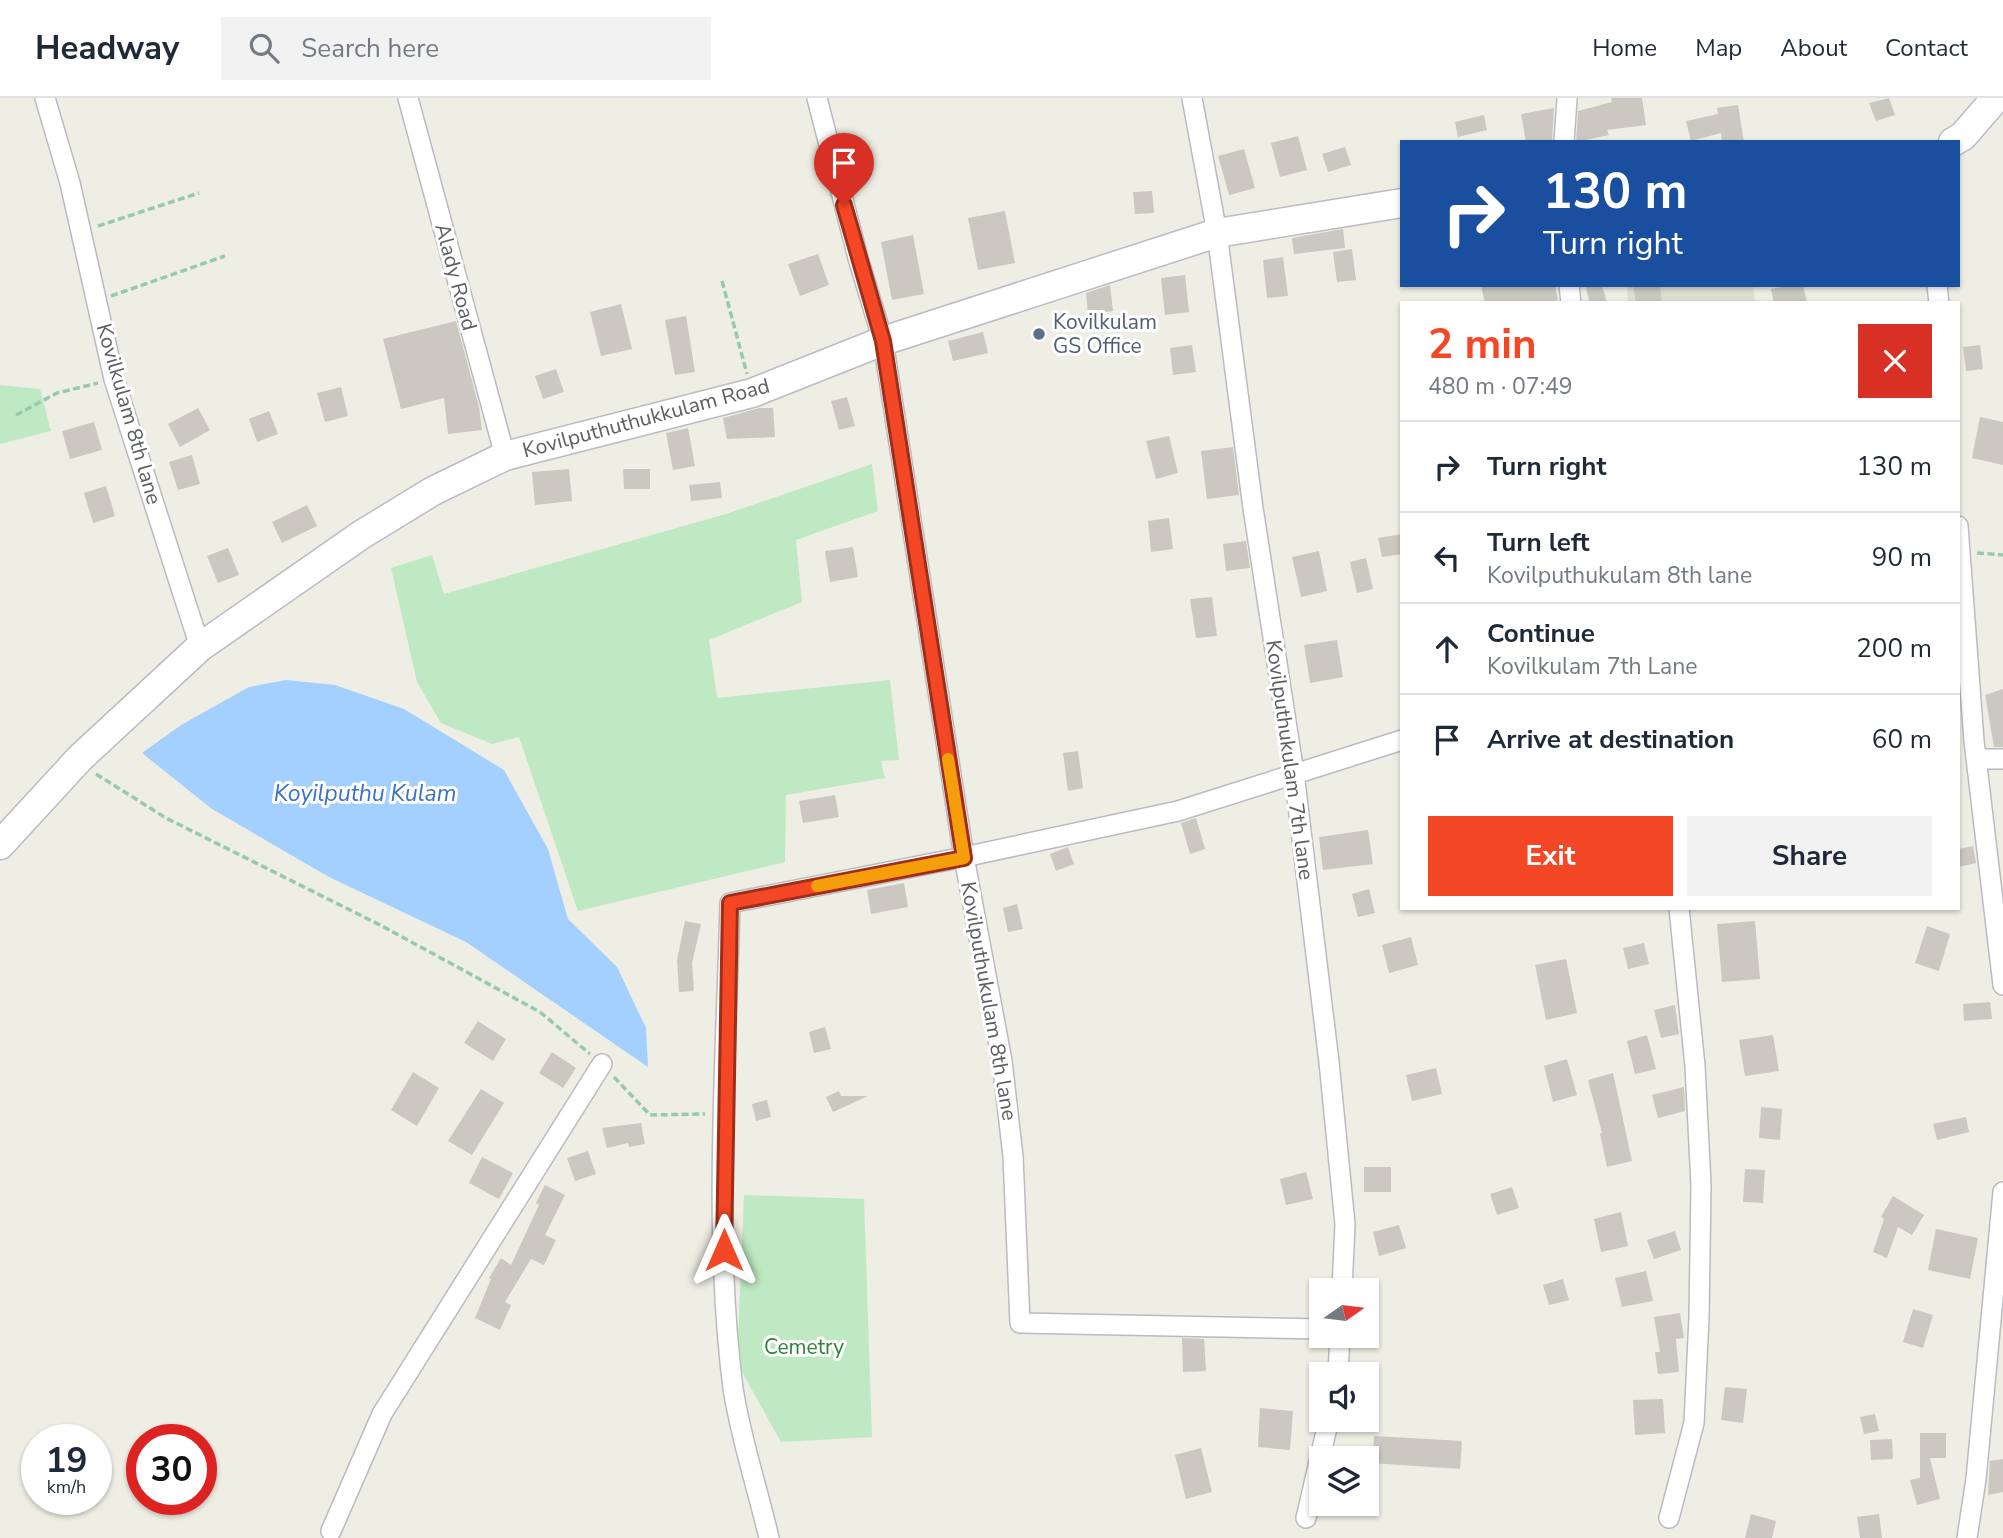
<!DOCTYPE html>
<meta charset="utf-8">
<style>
body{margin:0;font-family:"Nunito Sans",sans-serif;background:#f2f2f3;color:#1f2937;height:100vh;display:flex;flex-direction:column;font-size:26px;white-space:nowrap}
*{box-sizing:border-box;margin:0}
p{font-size:23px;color:#747a83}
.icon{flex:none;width:38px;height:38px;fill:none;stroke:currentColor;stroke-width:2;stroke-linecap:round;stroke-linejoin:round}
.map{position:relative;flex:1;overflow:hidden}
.sheet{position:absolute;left:1400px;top:203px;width:560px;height:609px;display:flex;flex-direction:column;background:#fff;border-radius:0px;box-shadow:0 2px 5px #0004}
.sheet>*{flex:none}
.top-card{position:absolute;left:1400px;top:42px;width:560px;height:147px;border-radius:0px;box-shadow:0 2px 5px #0004;background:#1a4fa0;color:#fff;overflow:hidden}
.needle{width:46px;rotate:76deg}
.buttons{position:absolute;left:1309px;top:1180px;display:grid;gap:14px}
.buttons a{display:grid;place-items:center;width:70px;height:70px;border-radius:0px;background:#fff;box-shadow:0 2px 5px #0004;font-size:35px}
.speed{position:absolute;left:21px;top:1326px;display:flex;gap:14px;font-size:35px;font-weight:700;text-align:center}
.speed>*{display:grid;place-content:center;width:91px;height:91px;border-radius:50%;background:#fff;box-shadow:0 2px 5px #0004;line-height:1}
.speed small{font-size:18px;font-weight:400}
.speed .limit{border:10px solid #d22;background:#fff;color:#111}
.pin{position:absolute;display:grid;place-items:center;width:60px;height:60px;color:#fff;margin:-72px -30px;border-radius:50% 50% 50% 0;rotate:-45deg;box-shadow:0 0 7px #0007}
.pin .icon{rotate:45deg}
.me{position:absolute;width:77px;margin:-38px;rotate:0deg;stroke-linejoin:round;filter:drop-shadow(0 0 5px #0008)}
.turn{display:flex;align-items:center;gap:24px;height:147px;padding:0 28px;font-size:32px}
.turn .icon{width:91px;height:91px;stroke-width:2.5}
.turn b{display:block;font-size:49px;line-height:60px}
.round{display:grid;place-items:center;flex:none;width:74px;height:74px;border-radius:0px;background:#f2f2f3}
.summary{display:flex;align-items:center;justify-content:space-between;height:119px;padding:0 28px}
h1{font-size:42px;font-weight:700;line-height:52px;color:#f44725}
.primary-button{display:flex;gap:14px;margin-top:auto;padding:14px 28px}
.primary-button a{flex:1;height:80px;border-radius:0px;background:#f44725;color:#fff;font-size:28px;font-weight:700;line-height:80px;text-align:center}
.primary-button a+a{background:#f2f2f3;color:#1f2937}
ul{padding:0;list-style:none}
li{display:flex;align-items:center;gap:21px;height:91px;padding:0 28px;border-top:2px solid #e0e1e3}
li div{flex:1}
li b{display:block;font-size:26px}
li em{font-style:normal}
header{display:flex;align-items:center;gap:42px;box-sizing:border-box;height:98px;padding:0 35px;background:#fff;border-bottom:2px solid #e0e1e3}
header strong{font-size:33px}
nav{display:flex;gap:38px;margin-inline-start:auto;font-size:24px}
.search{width:490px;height:63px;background:#f2f2f3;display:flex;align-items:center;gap:18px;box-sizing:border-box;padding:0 24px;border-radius:0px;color:#747a83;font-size:26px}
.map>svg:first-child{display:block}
.education{fill:#e0ddd2}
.green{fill:#bfe9c2}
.water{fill:#a4d0ff}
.building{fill:#cac8c1}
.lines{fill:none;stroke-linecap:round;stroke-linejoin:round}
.street-casing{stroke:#b9bbc1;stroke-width:22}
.secondary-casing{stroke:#b9bcc3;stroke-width:31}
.path{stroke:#97caaa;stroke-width:3.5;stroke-dasharray:7 3.5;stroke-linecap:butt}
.street{stroke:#fff;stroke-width:19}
.secondary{stroke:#fff;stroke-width:28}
.route-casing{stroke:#9f2e18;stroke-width:18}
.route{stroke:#f44725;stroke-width:12}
.slow{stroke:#f59e0b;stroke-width:12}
.service-dot{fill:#5c6f8a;stroke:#fff;stroke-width:2.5}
.labels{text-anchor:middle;stroke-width:6;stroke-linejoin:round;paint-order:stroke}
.street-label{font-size:21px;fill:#5c5f65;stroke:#fff}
.service-label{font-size:21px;fill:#4e5e75;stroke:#fff;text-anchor:start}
.park-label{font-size:21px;fill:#2e823a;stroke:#fff}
.water-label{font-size:23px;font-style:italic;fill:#3c72c2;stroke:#fff}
</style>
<header>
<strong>Headway</strong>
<div class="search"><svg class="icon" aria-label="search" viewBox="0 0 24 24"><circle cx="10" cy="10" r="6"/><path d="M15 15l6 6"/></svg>Search here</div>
<nav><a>Home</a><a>Map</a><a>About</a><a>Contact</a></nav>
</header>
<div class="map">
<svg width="2003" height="1440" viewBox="0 0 2003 1440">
<rect width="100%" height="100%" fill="#efeee4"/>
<polygon class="education" points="1627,187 1753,187 1755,205 1628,205"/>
<g class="green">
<polygon points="0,287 40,291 51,333 0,346"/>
<polygon points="872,366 878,413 796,442 802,504 709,542 717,600 890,582 899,662 881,663 885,680 786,697 785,764 578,813 519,639 492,646 441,625 417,584 391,470 432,457 444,496 726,416"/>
<polygon points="744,1097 864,1101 872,1339 781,1344 737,1265"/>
</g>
<polygon class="water" points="286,582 335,587 404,611 504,672 548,751 568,821 617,869 646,930 648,969 466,844 329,779 212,711 142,655 181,627 249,589"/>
<g class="building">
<polygon points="1611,0 1642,0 1646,27 1607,32 1609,37 1576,44 1578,13 1612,4"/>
<polygon points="1889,0 1895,17 1876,23 1869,5"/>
<polygon points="1738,7 1744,44 1722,44 1721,35 1691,43 1686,23 1718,16 1717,10"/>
<polygon points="1554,10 1552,44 1526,44 1521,16"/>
<polygon points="1484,17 1487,32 1458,39 1455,24"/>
<polygon points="1298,38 1307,72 1280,79 1271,45"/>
<polygon points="1345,49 1351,67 1328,74 1322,56"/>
<polygon points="1244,51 1255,90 1229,97 1218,58"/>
<polygon points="1152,93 1154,115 1135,116 1133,94"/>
<polygon points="1005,113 1015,165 978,172 968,120"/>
<polygon points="1343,131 1345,150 1294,156 1292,140"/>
<polygon points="913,137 924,196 892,202 881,144"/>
<polygon points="1352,151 1356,182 1337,184 1333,154"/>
<polygon points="818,156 829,187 800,198 788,166"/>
<polygon points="1283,159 1288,198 1267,200 1263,162"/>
<polygon points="1185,177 1189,214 1165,217 1161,180"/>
<polygon points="1110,187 1113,213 1088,216 1086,195"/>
<polygon points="1481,187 1555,187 1558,202 1547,205 1485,205"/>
<polygon points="1585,187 1602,187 1607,205 1590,205"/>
<polygon points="1633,187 1660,187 1662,205 1636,205"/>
<polygon points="1792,187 1803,187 1807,205 1774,205 1771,191"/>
<polygon points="621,206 632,251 601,258 590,214"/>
<polygon points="686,218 695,274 675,277 665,222"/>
<polygon points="456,223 479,309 482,332 448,336 444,300 401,311 383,241"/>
<polygon points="983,234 988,255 953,263 948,243"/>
<polygon points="1192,247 1196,274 1173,277 1170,250"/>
<polygon points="1980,247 1983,271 1966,273 1963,249"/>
<polygon points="556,271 564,294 543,301 535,278"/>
<polygon points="341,289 348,318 325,324 317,295"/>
<polygon points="847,299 855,328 839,332 831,303"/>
<polygon points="198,310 210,332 180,349 168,326"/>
<polygon points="759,310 773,310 775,339 727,341 723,320"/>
<polygon points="269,313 278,336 257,344 249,321"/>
<polygon points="1980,319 2003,324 2003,367 1972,360"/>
<polygon points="94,324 102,352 70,361 62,333"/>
<polygon points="688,330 695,368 673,372 666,335"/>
<polygon points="1169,338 1178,375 1156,381 1146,343"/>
<polygon points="1233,349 1239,397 1207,401 1201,353"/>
<polygon points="192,357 200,386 178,392 169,364"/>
<polygon points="569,371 572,403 535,407 532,374"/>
<polygon points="623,371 650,371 650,391 624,391"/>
<polygon points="720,384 722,400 691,403 689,387"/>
<polygon points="106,388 115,418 93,425 84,395"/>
<polygon points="307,407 317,428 282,445 272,424"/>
<polygon points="1169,420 1173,451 1151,454 1148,423"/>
<polygon points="1402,436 1402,456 1382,459 1378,440"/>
<polygon points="1246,443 1250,470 1226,473 1223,446"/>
<polygon points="853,449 858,479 830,484 825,453"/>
<polygon points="228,450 239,477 218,485 207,458"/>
<polygon points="1319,453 1327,493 1301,499 1292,459"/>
<polygon points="1366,460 1373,491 1357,495 1350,464"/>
<polygon points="1212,499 1217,538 1196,540 1190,501"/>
<polygon points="1337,542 1343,579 1310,585 1304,547"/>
<polygon points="2003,591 2003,649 1994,649 1985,597"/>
<polygon points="1078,653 1083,690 1068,693 1063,655"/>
<polygon points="835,697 839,719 803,725 799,703"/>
<polygon points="1196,720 1205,751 1190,756 1181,725"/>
<polygon points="1368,732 1373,766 1323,772 1319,739"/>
<polygon points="1973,748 1976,765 1958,769 1958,751"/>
<polygon points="1068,749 1074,766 1056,773 1050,756"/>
<polygon points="904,785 908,809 871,816 867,792"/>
<polygon points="1369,791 1375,815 1358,819 1352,796"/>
<polygon points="1017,806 1023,831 1008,834 1003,810"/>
<polygon points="685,823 701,826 692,865 694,893 679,894 677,862"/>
<polygon points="1755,823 1760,881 1722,884 1717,826"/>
<polygon points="1927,828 1950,836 1939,873 1915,865"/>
<polygon points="1411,839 1418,867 1389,875 1382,847"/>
<polygon points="1644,845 1649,866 1628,871 1623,850"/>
<polygon points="1566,861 1577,915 1546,922 1535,867"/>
<polygon points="1990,904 1992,921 1964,923 1963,906"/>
<polygon points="1675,907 1679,936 1661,940 1654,912"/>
<polygon points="478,923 506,941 493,963 464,945"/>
<polygon points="825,929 831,951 814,955 809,934"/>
<polygon points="1647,937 1656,971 1635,976 1627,943"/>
<polygon points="1773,937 1779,973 1745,978 1739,942"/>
<polygon points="552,954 576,970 563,990 539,975"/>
<polygon points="1567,961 1577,997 1553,1004 1544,968"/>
<polygon points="1436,970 1442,996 1412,1003 1406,977"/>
<polygon points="413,974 439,990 417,1028 391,1012"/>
<polygon points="1613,975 1632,1063 1607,1069 1600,1036 1602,1035 1588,982"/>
<polygon points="1684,989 1685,1013 1658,1020 1652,997"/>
<polygon points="481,991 504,1005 472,1057 448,1043"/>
<polygon points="839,993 841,998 868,998 833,1014 826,999"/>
<polygon points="767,1002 771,1019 756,1023 752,1006"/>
<polygon points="1761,1009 1782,1011 1780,1042 1759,1040"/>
<polygon points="1966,1019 1969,1034 1937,1042 1933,1026"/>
<polygon points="641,1025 645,1046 629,1049 628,1045 607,1050 602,1030"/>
<polygon points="588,1053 596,1076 575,1083 567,1060"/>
<polygon points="482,1059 513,1075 499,1101 469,1085"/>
<rect x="1364" y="1069" width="27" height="25"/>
<polygon points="1745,1071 1765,1072 1763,1105 1743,1104"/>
<polygon points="1306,1074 1313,1101 1286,1107 1280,1081"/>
<polygon points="545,1087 565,1097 545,1137 556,1142 544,1167 531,1161 505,1204 511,1207 500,1232 475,1220 491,1181 489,1180 501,1160 511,1167 539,1107 536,1105"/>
<polygon points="1512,1089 1519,1110 1497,1117 1490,1096"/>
<polygon points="1893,1098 1924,1117 1912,1137 1898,1129 1887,1160 1873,1154 1884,1121 1881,1119"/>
<polygon points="1621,1114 1628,1148 1601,1154 1594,1121"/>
<polygon points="1399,1127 1406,1150 1379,1158 1373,1134"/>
<polygon points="1936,1131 1978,1140 1970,1181 1928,1172"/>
<polygon points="1675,1133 1681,1152 1654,1161 1647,1142"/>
<polygon points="1646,1173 1653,1203 1622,1209 1615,1180"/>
<polygon points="1563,1181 1569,1202 1549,1207 1543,1187"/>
<polygon points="1913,1211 1933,1217 1923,1250 1903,1244"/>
<polygon points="1680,1215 1684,1240 1676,1241 1679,1274 1658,1276 1655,1254 1660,1254 1654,1219"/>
<polygon points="1182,1240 1204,1241 1206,1273 1183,1274"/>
<polygon points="1725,1289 1747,1291 1743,1325 1721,1322"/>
<polygon points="1663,1301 1665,1335 1635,1337 1633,1302"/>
<polygon points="1260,1310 1293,1313 1290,1352 1258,1349"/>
<polygon points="1875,1316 1879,1333 1864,1336 1860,1319"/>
<polygon points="1920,1335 1946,1335 1946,1360 1930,1360 1940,1401 1917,1407 1910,1382 1920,1380"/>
<polygon points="1374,1338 1462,1343 1460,1371 1372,1365"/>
<polygon points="1892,1341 1893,1361 1871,1362 1870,1342"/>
<polygon points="1201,1350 1212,1394 1186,1401 1175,1357"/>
<polygon points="2003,1361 2003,1394 1988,1397 1990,1363"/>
<polygon points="1751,1416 1776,1423 1772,1440 1745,1440"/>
<polygon points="1879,1416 1882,1440 1860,1440 1857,1419"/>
</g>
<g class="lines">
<defs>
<g id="street">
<polyline points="45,0 70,85 114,281 200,549"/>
<polyline points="408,0 505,358"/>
<polyline points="817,0 858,160 883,243 964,759 1002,963 1013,1058 1020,1225 1321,1231"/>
<polyline points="1192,0 1217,135 1253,410 1294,675 1329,964 1345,1126 1342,1192"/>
<polyline points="1564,44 1567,0"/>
<polyline points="1569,187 1571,205"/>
<polyline points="1937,187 1939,205"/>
<polyline points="1958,428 1974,643 2003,887"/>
<polyline points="1977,661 2003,661"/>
<polyline points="1338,1276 1340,1237"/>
<polyline points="1306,1420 1329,1321"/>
<polyline points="1669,1420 1694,1325 1699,1219 1701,1087 1695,968 1679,810"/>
<polyline points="331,1433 382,1316 602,966"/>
<path d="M 769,1440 C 758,1392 740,1338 733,1290 C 713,1134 726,963 730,805 L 964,759 L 1178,713 L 1402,642"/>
<polyline points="1967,1440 1976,1381 2003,1094"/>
</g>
<g id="secondary">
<polyline points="1953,44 1963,38 1996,0"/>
<polyline points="0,747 80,660 200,549 361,437 433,393 505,358 752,295 883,243 1217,135 1402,105"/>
</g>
</defs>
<use href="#street" class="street-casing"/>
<use href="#secondary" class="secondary-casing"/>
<g class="path">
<polyline points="98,128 199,95"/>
<polyline points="722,183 747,276"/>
<polyline points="111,198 225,158"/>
<polyline points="16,317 57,295 98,285"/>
<polyline points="1977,455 2003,457"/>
<polyline points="96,676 166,720 382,828 540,914 590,956"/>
<polyline points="614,979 650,1017 705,1016"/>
</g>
<use href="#street" class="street"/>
<use href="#secondary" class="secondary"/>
</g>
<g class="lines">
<defs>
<polyline id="route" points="724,1152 730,805 964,760 883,243 844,107"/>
</defs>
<use href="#route" class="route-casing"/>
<use href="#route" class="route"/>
<polyline class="slow" points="817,788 964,760 948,661"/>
</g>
<circle class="service-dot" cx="1039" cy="236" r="7"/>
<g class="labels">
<g class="street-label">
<text transform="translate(456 179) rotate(75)" y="7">Alady Road</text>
<text transform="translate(129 316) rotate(74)" y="7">Kovilkulam 8th lane</text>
<text transform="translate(646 320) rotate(-15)" y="7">Kovilputhuthukkulam Road</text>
<text transform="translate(1290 662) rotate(82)" y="7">Kovilputhukulam 7th lane</text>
<text transform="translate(989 903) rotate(80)" y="7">Kovilputhukulam 8th lane</text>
</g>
<g class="service-label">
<text x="1053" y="231">Kovilkulam<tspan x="1053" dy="24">GS Office</tspan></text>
</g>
<g class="park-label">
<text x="804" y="1256">Cemetry</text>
</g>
<g class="water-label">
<text x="365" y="703">Koyilputhu Kulam</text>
</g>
</g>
</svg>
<div class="buttons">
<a><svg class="needle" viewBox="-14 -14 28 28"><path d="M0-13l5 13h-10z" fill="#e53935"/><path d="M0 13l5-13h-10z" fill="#747a83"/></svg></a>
<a><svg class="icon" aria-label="sound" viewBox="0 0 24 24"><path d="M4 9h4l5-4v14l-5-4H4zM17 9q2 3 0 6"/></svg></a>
<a><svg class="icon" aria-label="layers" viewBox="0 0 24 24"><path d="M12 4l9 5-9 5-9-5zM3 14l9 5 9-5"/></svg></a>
</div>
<div class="speed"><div>19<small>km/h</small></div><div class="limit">30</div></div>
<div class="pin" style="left:844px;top:107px;background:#d93025"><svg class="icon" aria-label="arrive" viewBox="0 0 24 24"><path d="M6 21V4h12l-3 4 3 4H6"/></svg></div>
<svg class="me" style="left:724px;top:1152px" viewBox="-20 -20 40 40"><path d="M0-17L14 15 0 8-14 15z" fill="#f44725" stroke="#fff" stroke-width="4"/></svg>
<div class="top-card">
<div class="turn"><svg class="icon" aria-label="right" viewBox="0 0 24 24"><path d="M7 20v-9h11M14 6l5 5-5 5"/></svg><div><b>130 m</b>Turn right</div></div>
</div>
<section class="sheet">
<div class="summary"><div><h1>2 min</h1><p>480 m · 07:49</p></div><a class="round" style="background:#d93025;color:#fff"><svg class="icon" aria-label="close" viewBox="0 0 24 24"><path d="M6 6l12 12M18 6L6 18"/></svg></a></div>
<ul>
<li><svg class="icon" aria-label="right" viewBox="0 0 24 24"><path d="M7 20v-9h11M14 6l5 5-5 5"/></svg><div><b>Turn right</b></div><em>130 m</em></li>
<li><svg class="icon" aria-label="left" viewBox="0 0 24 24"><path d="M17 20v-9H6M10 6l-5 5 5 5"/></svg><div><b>Turn left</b><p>Kovilputhukulam 8th lane</p></div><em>90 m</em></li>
<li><svg class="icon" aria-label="ahead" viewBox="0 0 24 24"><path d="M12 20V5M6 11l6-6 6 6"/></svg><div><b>Continue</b><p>Kovilkulam 7th Lane</p></div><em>200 m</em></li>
<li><svg class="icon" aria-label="arrive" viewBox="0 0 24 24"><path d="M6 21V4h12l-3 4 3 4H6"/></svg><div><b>Arrive at destination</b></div><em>60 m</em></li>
</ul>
<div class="primary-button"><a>Exit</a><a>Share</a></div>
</section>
</div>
